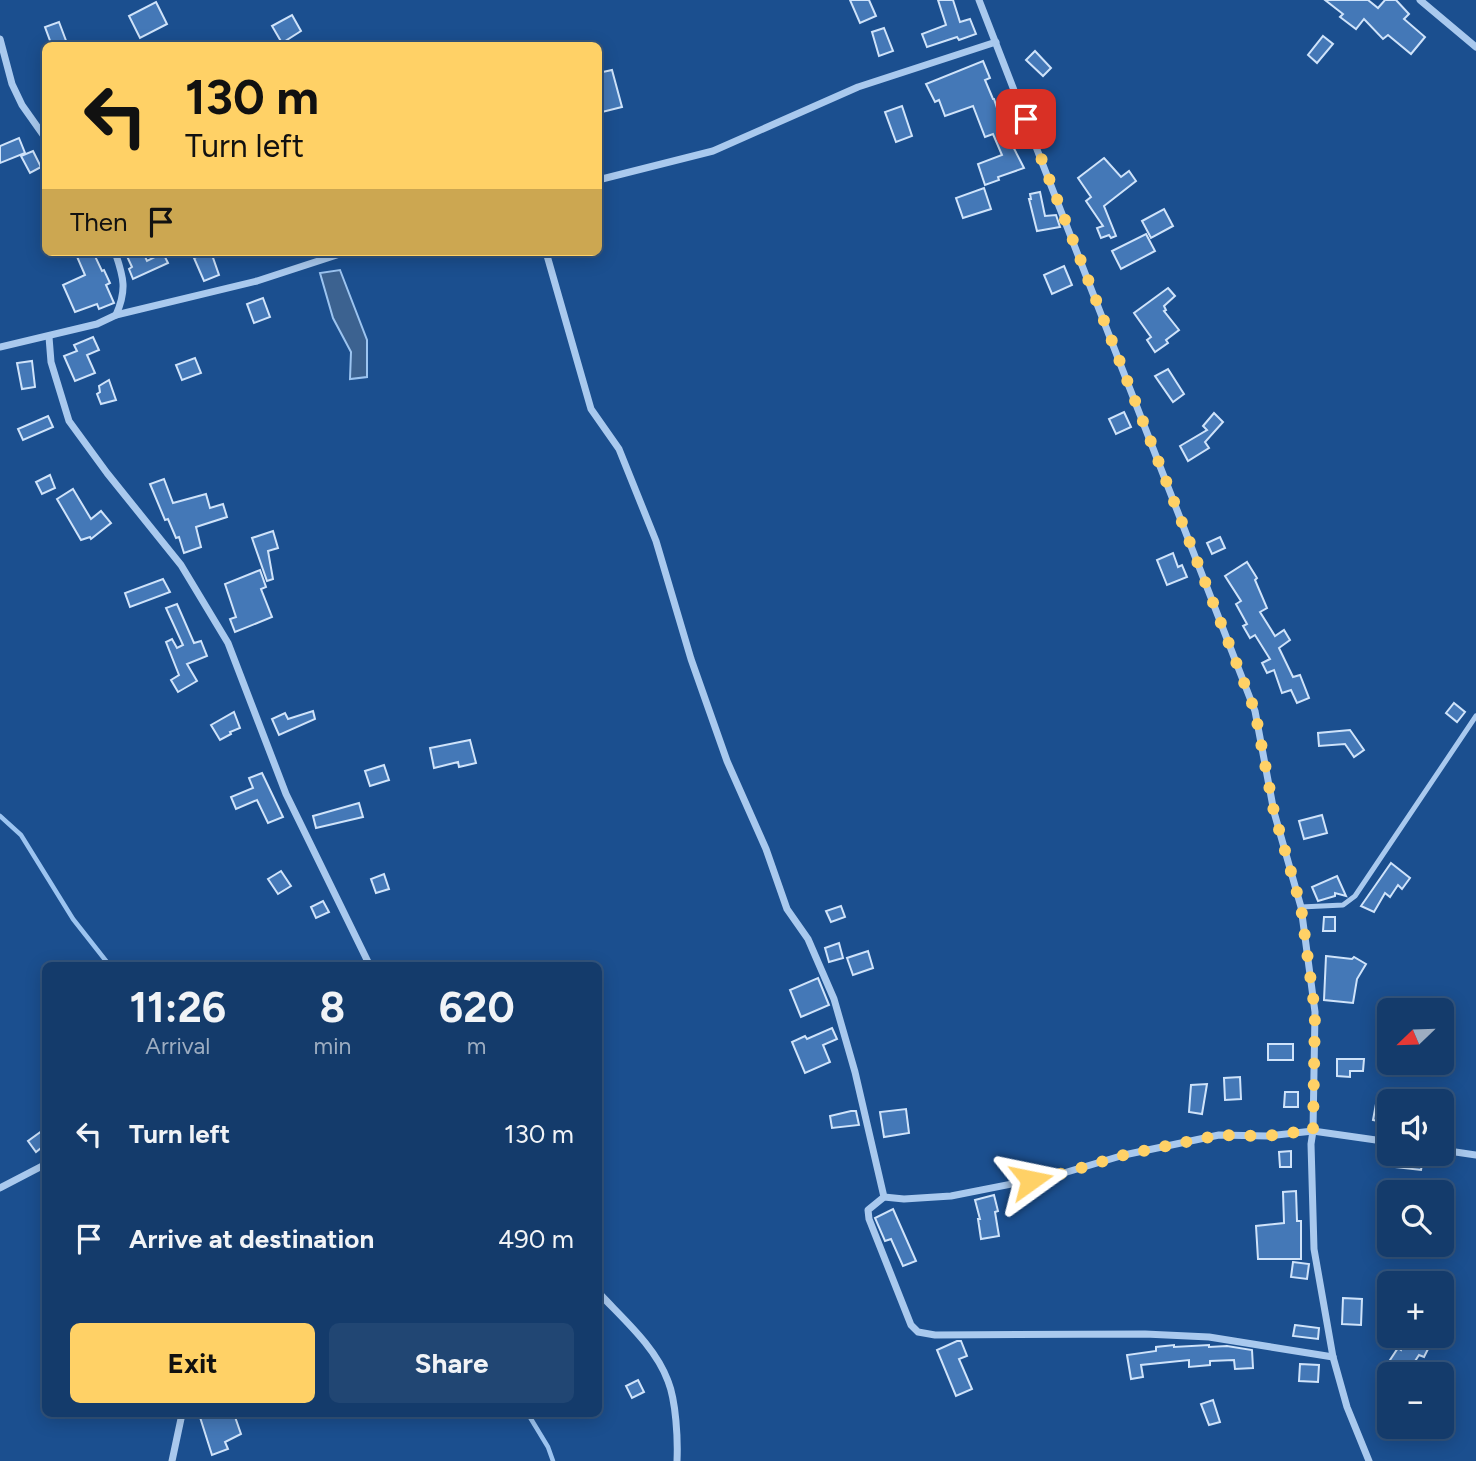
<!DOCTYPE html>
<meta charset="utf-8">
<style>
body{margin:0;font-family:Figtree,sans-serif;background:#214673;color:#f1f3f6;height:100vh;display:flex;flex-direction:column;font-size:26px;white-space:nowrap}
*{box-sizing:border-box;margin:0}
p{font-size:23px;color:#9dadc1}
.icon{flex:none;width:38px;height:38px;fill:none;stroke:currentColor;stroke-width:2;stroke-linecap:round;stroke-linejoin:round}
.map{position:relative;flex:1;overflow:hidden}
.side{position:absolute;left:42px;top:962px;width:560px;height:455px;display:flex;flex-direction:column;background:#143b6b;border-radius:10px;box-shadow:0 4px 18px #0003,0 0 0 2px #33557e}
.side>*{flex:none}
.hud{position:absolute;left:42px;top:42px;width:560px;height:214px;border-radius:10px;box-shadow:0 4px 18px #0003,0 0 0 2px #33557e;background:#ffd166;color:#111;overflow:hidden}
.needle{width:46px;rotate:247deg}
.fabs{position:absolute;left:1377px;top:998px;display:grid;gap:14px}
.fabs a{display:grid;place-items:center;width:77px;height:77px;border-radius:10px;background:#143b6b;box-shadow:0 4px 18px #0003,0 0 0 2px #33557e;font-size:35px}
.pin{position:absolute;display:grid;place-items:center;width:60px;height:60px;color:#fff;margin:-30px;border-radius:14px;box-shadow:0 4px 10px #0006}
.me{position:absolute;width:77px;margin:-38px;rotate:78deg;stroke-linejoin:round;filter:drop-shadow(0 0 5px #0008)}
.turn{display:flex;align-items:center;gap:24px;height:147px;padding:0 28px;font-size:32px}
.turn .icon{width:91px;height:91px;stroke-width:2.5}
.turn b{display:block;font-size:49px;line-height:60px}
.then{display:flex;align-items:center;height:66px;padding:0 28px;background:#0003;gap:14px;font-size:26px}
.eta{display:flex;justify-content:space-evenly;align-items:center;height:119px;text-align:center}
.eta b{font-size:42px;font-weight:700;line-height:49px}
.button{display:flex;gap:14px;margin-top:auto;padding:14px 28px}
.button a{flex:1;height:80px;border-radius:10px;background:#ffd166;color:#111;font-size:28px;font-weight:700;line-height:80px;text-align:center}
.button a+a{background:#214673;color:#f1f3f6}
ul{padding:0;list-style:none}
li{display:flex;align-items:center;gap:21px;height:105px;padding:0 28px}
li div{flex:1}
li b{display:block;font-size:26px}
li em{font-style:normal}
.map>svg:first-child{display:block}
.water{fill:#3c6290;stroke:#9cc4f0;stroke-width:2}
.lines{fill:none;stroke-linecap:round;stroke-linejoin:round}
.stream{stroke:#9cc4f0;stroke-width:4.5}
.building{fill:#4478b7;stroke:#cfe3fa;stroke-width:2}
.lane{stroke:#a9c9ee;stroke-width:5}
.street{stroke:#a9c9ee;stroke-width:7}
.route{stroke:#ffd166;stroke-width:12;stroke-dasharray:0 21.6}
</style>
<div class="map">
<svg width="1476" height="1461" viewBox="0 0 1476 1461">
<rect width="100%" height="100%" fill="#1b4f8f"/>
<polygon class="water" points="340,270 367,340 367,377 350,379 351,352 333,318 320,273"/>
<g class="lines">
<g class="stream">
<polyline points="0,816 21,835 73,919 110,966"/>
<polyline points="528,1414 548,1447 553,1461"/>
</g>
</g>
<g class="building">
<polygon points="850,0 869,0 876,16 860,23"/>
<polygon points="938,0 953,0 960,22 970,19 976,34 959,40 957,37 927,47 922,34 946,25"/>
<polygon points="1325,0 1368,0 1378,8 1385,0 1396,0 1409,14 1404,19 1425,37 1411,54 1388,35 1383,39 1364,19 1356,29 1340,17 1343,14"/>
<polygon points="156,2 167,24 140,38 129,16"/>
<polygon points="292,15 301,31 282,43 272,26"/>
<polygon points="59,22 68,46 52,46 45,27"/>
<polygon points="884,28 893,51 879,56 872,32"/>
<polygon points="1323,36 1333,44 1317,63 1308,55"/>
<polygon points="1035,51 1051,68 1043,76 1026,60"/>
<polygon points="983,61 990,78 985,80 993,99 994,99 1000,117 1006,114 1011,126 1004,129 1024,168 998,177 999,180 985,185 978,164 1002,155 993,134 985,137 973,106 945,116 939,100 935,102 926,84"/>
<polygon points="612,70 622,107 598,113 598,73"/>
<polygon points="902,106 912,136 896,142 885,112"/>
<polygon points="19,138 25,153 0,163 0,146"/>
<polygon points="33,151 41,167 30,173 21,156"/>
<polygon points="1104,158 1121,177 1129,171 1136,181 1104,206 1116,236 1111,238 1109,235 1101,238 1097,228 1103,226 1086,201 1091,197 1078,178"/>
<polygon points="984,188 991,209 963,218 956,198"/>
<polygon points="1040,192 1045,216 1056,215 1060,227 1037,231 1029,199 1031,199 1030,194"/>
<polygon points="1164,209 1173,226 1151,238 1142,221"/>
<polygon points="1146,234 1155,251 1121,269 1112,251"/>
<polygon points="75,252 93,252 102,271 104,270 110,283 106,285 114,303 99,309 97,304 75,312 63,285 85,275"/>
<polygon points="125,252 143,252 147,261 163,253 168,263 133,279 129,269 132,267"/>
<polygon points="209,252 211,252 219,275 204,281 194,258"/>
<polygon points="1064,266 1072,285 1052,294 1044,275"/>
<polygon points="1168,288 1175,296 1164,306 1166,310 1164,311 1179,330 1166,340 1168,343 1155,352 1147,340 1151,337 1134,313"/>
<polygon points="263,298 270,317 254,323 247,304"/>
<polygon points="93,337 99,350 87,355 95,373 75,381 64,356 77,351 74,345"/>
<polygon points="195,358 201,373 182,380 176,365"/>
<polygon points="32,361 35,387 22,389 17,363"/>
<polygon points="1168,369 1184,394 1173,402 1155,376"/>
<polygon points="109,380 116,400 101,404 97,394 100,392 99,386"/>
<polygon points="1124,412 1131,427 1116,434 1109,419"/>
<polygon points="1214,413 1223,422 1205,442 1209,448 1188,461 1180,446 1207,430 1203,426"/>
<polygon points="48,416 53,427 23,440 18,429"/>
<polygon points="50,475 55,488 42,494 36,482"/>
<polygon points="164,479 173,503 206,494 210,508 223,504 227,517 196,527 201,547 184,553 179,537 176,538 168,519 165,520 150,484"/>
<polygon points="73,489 91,519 101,511 111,523 91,539 90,537 81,540 57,499"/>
<polygon points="273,531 278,548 268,551 273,579 267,581 252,538"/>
<polygon points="1220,537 1225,548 1212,554 1207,543"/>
<polygon points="1173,553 1178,567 1182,565 1187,577 1167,585 1157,560"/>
<polygon points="1247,562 1257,578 1255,580 1267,608 1260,612 1275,636 1284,630 1290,640 1279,648 1293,677 1300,675 1309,698 1297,703 1291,690 1282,693 1274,670 1267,673 1262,663 1270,659 1255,635 1250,638 1243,626 1247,624 1236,604 1241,601 1225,576"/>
<polygon points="260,570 266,587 261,589 272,617 235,632 230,619 236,617 225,584"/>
<polygon points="163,579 170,592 130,607 125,593"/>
<polygon points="177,604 194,643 201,641 207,656 187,664 197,681 178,692 171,680 179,675 166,642 172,639 177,648 183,645 166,608"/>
<polygon points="1454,703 1465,712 1457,722 1446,713"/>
<polygon points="313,711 315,719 279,735 272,719 285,713 288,719"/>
<polygon points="234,712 240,728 230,732 231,734 220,740 211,725"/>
<polygon points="1350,730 1364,750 1354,757 1345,744 1319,746 1318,733"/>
<polygon points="470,740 476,763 459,767 458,762 434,768 430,748"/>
<polygon points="384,765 389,780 370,786 365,771"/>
<polygon points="262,773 283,817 268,823 257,800 236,809 231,797 253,788 249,778"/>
<polygon points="359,803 363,817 316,828 313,816"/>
<polygon points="1322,815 1327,833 1304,839 1299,821"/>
<polygon points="1391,863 1410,878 1402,889 1398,885 1390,897 1385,893 1374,912 1361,906"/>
<polygon points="281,871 291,886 278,894 268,879"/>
<polygon points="384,874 389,889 376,893 371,879"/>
<polygon points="1337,876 1346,896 1335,893 1335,896 1318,901 1312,887"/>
<polygon points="323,901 329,912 316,918 311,907"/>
<polygon points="841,906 845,917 831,922 826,911"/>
<polygon points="1324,917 1335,917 1335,931 1323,931"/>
<polygon points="839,943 843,958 829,962 825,948"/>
<polygon points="868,951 873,968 853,975 847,958"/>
<polygon points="1326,956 1352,959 1354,957 1366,964 1357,979 1353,1003 1324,1000"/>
<polygon points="818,978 829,1005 801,1017 790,990"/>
<polygon points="832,1028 837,1039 823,1045 830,1062 805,1073 792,1042 805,1036 807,1039"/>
<rect x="1268" y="1044" width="25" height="16"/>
<polygon points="1337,1059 1364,1059 1363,1071 1350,1071 1350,1077 1337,1076"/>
<polygon points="1240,1077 1241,1099 1225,1100 1224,1078"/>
<polygon points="1207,1084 1202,1114 1189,1112 1191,1085"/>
<polygon points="1285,1092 1298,1092 1298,1107 1284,1107"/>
<polygon points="1376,1104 1390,1107 1390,1124 1373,1120"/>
<polygon points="906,1109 909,1133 884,1137 880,1112"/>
<polygon points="851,1111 856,1111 859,1125 832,1128 830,1116"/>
<polygon points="46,1128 46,1144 36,1152 28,1141"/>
<polygon points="1291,1151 1291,1167 1280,1167 1279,1152"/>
<polygon points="1398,1153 1423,1160 1421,1170 1394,1167"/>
<polygon points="1296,1191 1297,1221 1301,1221 1301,1259 1258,1259 1256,1226 1284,1223 1283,1192"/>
<polygon points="994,1195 998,1211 995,1212 999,1236 981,1239 978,1219 980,1219 975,1200"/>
<polygon points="893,1209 916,1261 903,1266 891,1239 885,1241 875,1218"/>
<polygon points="1293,1262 1309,1264 1307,1279 1291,1277"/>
<polygon points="1343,1298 1362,1299 1361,1325 1342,1324"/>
<polygon points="1295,1325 1319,1328 1318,1339 1293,1336"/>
<polygon points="1407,1335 1415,1335 1431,1343 1424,1357 1419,1355 1408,1372 1390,1360 1398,1348 1401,1350"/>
<polygon points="957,1341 961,1341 967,1356 959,1359 972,1389 956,1396 937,1350"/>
<polygon points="1174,1345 1174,1347 1209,1345 1209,1347 1227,1346 1252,1350 1253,1368 1235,1369 1234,1360 1210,1361 1210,1365 1189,1367 1189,1360 1141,1365 1143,1377 1131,1379 1127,1355 1156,1351 1156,1347"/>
<polygon points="1300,1364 1319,1365 1318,1382 1299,1381"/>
<polygon points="638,1380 644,1392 632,1398 626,1386"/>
<polygon points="1213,1400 1220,1422 1209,1425 1201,1404"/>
<polygon points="199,1414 234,1414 241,1434 225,1442 228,1449 212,1455"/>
</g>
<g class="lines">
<polyline class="lane" points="1301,907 1343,905 1355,896 1476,716"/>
<g class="street">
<polyline points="979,0 1255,711 1274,812 1301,907 1315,1012 1313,1131 1311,1144 1314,1249 1333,1357 1347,1407 1369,1461"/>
<polyline points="1420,0 1476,47"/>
<polyline points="0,39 12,84 22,105 46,139"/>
<polyline points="598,180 713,151 858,87 996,42"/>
<polyline points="546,252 591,409 619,449 656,541 691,659 727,761 766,849 787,909 808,939 834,999 855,1072 884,1197 904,1199 951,1196 1057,1175 1124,1155 1219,1135 1267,1136 1313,1131 1390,1142"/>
<polyline points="116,315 257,281 346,252"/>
<polyline points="49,337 51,362 69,421 107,473 181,565 228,643 286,794 370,966"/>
<path d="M 0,347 L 97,324 L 116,315 C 127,290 124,278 115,252"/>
<polyline points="1442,1150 1476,1155"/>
<polyline points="0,1188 46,1164"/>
<polyline points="884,1197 868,1210 869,1219 911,1325 918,1332 935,1335 1145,1334 1209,1337 1333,1357"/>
<path d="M 598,1292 C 623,1319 655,1346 668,1381 C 676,1401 678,1439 677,1461"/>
<polyline points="172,1461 182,1414"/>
</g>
</g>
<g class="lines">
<polyline class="route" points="1026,119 1255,711 1274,812 1301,907 1315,1012 1313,1130 1267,1136 1219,1135 1124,1155 1057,1175 1031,1180"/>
</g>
</svg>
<div class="fabs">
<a><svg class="needle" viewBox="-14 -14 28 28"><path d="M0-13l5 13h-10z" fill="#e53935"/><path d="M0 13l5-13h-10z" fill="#9dadc1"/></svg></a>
<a><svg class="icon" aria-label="sound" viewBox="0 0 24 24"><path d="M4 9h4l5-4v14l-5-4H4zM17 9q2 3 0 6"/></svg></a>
<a><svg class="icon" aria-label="search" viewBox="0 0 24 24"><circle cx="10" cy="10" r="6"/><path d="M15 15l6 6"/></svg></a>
<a>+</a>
<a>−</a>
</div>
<div class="pin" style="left:1026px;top:119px;background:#d93025"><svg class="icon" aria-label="arrive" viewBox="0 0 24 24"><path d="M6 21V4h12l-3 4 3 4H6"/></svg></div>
<svg class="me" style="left:1031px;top:1180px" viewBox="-20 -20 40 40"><path d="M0-17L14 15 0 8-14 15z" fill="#ffd166" stroke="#fff" stroke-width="4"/></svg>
<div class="hud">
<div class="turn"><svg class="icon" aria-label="left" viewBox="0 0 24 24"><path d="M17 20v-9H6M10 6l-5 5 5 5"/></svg><div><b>130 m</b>Turn left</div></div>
<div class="then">Then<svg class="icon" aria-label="arrive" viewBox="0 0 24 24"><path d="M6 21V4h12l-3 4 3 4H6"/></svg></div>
</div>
<section class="side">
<div class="eta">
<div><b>11:26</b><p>Arrival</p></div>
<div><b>8</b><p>min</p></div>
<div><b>620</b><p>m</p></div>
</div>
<ul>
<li><svg class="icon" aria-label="left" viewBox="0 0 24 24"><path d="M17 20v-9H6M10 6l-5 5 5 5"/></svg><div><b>Turn left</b></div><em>130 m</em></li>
<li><svg class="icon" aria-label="arrive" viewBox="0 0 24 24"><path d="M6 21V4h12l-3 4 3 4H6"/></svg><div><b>Arrive at destination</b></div><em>490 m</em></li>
</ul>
<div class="button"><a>Exit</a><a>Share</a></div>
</section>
</div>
